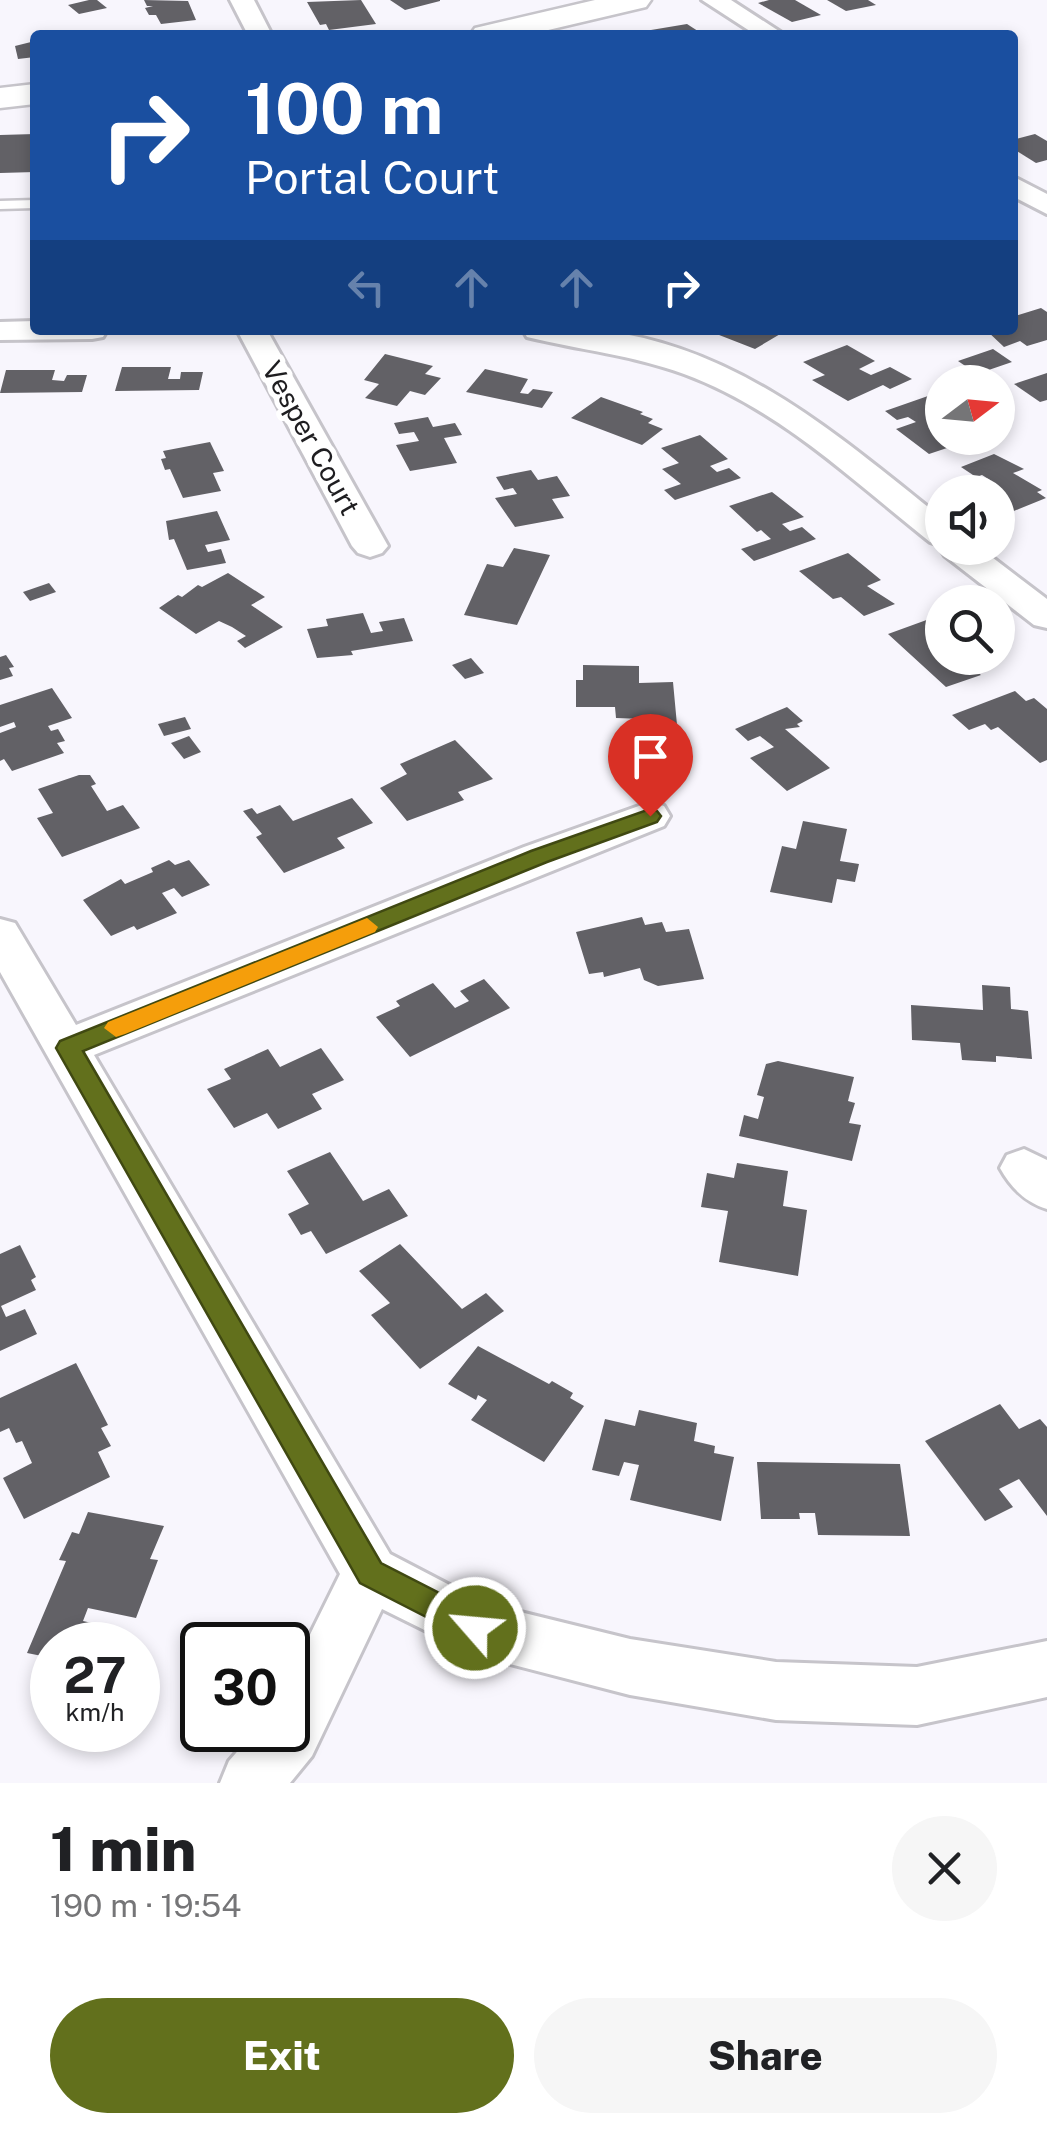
<!DOCTYPE html>
<meta charset="utf-8">
<style>
body{margin:0;font-family:"Public Sans",sans-serif;background:#f6f6f6;color:#202124;height:100vh;display:flex;flex-direction:column;font-size:38px;white-space:nowrap}
*{box-sizing:border-box;margin:0}
p{font-size:32px;color:#757577}
.icon{flex:none;width:55px;height:55px;fill:none;stroke:currentColor;stroke-width:2;stroke-linecap:round;stroke-linejoin:round}
.map{position:relative;height:1783px;overflow:hidden}
.details{display:flex;flex-direction:column;background:#fff;flex:1}
.details>*{flex:none}
.hud{position:absolute;left:30px;top:30px;width:988px;height:305px;border-radius:10px;box-shadow:0 5px 15px #0003;background:#1a4fa0;color:#fff;overflow:hidden}
.needle{width:65px;rotate:74deg}
.fabs{position:absolute;left:925px;top:365px;display:grid;gap:20px}
.fabs a{display:grid;place-items:center;width:90px;height:90px;border-radius:50%;background:#fff;box-shadow:0 5px 15px #0003;font-size:50px}
.speed{position:absolute;left:30px;top:1622px;display:flex;gap:20px;font-size:50px;font-weight:700;text-align:center}
.speed>*{display:grid;place-content:center;width:130px;height:130px;border-radius:50%;background:#fff;box-shadow:0 5px 15px #0003;line-height:1}
.speed small{font-size:25px;font-weight:400}
.speed .limit{border:5px solid #111;border-radius:15px;background:#fff;color:#111}
.pin{position:absolute;display:grid;place-items:center;width:85px;height:85px;color:#fff;margin:-102px -42px;border-radius:50% 50% 50% 0;rotate:-45deg;box-shadow:0 0 10px #0007}
.pin .icon{rotate:45deg}
.me{position:absolute;width:110px;margin:-55px;rotate:297deg;stroke-linejoin:round;filter:drop-shadow(0 0 8px #0008)}
.turn{display:flex;align-items:center;gap:35px;height:210px;padding:0 50px;font-size:45px}
.turn .icon{width:130px;height:130px;stroke-width:2.5}
.turn b{display:block;font-size:70px;line-height:85px}
.lanes{display:flex;align-items:center;height:95px;padding:0 50px;background:#0003;justify-content:center;gap:50px;direction:ltr}
.lanes .off{opacity:.35}
.round{display:grid;place-items:center;flex:none;width:105px;height:105px;border-radius:52px;background:#f6f6f6}
.overview{display:flex;align-items:center;justify-content:space-between;height:170px;padding:0 50px}
h1{font-size:60px;font-weight:800;line-height:75px}
.button{display:flex;gap:20px;margin-top:auto;padding:20px 50px}
.button a{flex:1;height:115px;border-radius:60px;background:#62701c;color:#fff;font-size:40px;font-weight:800;line-height:115px;text-align:center}
.button a+a{background:#f6f6f6;color:#202124}
.map>svg:first-child{display:block}
.building{fill:#626166}
.lines{fill:none;stroke-linecap:round;stroke-linejoin:round}
.lane-casing{stroke:#c6c4ca;stroke-width:5}
.street-casing{stroke:#c6c4ca;stroke-width:6}
.secondary-casing{stroke:#c6c4ca;stroke-width:5}
.lane{fill:#fff;fill-rule:evenodd}
.street{fill:#fff;fill-rule:evenodd}
.secondary{fill:#fff;fill-rule:evenodd}
.route{fill:#62701c;stroke:#404912;stroke-width:2.5}
.slow{fill:#f59e0b}
.labels{text-anchor:middle;stroke-width:10;stroke-linejoin:round;paint-order:stroke}
.far-street-label{font-size:28px;fill:#1e1d20;stroke:#fff}
</style>
<div class="map">
<svg width="1047" height="1783" viewBox="0 0 1047 1783">
<rect width="100%" height="100%" fill="#f8f6fd"/>
<g class="building">
<polygon points="89,0 97,0 107,8 79,14 68,5"/>
<polygon points="144,0 188,1 196,20 161,24 156,15 149,15 145,8 153,6 147,6"/>
<polygon points="361,0 376,24 329,30 326,24 320,25 307,2"/>
<polygon points="390,0 440,0 440,1 405,10"/>
<polygon points="769,0 795,0 821,15 792,22 758,3"/>
<polygon points="827,0 868,0 876,5 846,11"/>
<polygon points="687,24 704,35 650,35 645,31"/>
<polygon points="35,41 35,57 18,59 15,46"/>
<polygon points="35,134 35,172 0,173 0,135"/>
<polygon points="1035,134 1047,141 1047,160 1036,163 1012,148 1012,140"/>
<polygon points="1041,308 1047,312 1047,340 1027,346 1020,341 1004,347 986,330 1012,330 1012,317"/>
<polygon points="718,330 787,330 755,349 714,333"/>
<polygon points="847,345 875,361 859,369 871,375 890,367 912,379 890,389 883,385 848,401 812,380 825,375 803,362"/>
<polygon points="993,349 1012,362 977,374 958,361"/>
<polygon points="385,354 433,366 425,374 441,378 425,395 410,391 397,406 365,398 379,384 364,380"/>
<polygon points="122,367 171,367 168,379 180,379 181,372 203,372 199,390 115,391"/>
<polygon points="485,369 528,379 520,393 528,394 533,389 553,392 542,408 466,392"/>
<polygon points="6,370 55,370 52,380 64,381 67,375 87,375 82,392 0,393"/>
<polygon points="1047,373 1047,400 1040,402 1014,384"/>
<polygon points="928,396 942,407 942,438 968,441 929,454 896,429 916,422 908,417 897,420 885,411"/>
<polygon points="601,397 643,412 640,414 653,419 648,423 663,429 642,445 571,418"/>
<polygon points="428,417 433,427 455,423 462,435 444,438 457,463 410,471 396,445 419,441 414,432 399,434 394,423"/>
<polygon points="700,435 728,459 710,466 717,472 729,468 741,478 675,500 664,490 681,484 662,469 679,463 661,448"/>
<polygon points="210,442 224,471 213,473 221,491 183,498 170,469 165,470 161,459 166,458 163,451"/>
<polygon points="994,454 1024,469 1013,473 1042,490 1037,492 1046,498 1009,513 998,505 998,492 980,492 972,487 990,480 982,475 976,477 961,467"/>
<polygon points="531,470 538,480 557,476 570,496 552,499 564,518 515,527 495,498 517,494 513,488 504,490 496,477"/>
<polygon points="772,492 804,517 782,524 790,531 802,527 816,539 754,561 741,549 771,539 761,530 757,532 729,506"/>
<polygon points="217,511 230,540 205,545 208,552 221,549 226,563 187,570 174,539 169,540 166,521"/>
<polygon points="514,548 550,555 517,625 464,615 487,564 503,567"/>
<polygon points="848,553 881,580 867,586 895,604 864,616 841,597 833,599 799,571"/>
<polygon points="228,573 265,597 251,605 283,627 245,648 237,641 246,636 232,627 219,621 196,634 159,608 178,595 182,597 198,585 202,587"/>
<polygon points="49,583 56,592 30,601 23,592"/>
<polygon points="363,613 371,633 383,631 379,622 404,618 413,641 351,651 353,655 317,658 307,629 328,626 326,619"/>
<polygon points="932,618 942,628 942,658 951,666 965,661 981,675 946,687 888,634"/>
<polygon points="6,655 14,667 9,668 13,676 0,680 0,657"/>
<polygon points="471,658 484,673 465,679 452,665"/>
<polygon points="583,665 639,666 639,683 673,682 677,725 645,725 644,719 616,718 615,707 576,707 576,680 583,680"/>
<polygon points="52,688 72,718 48,726 51,731 58,729 65,741 57,743 64,753 12,771 4,759 0,761 0,733 16,727 14,722 0,727 0,705"/>
<polygon points="1015,691 1026,701 1034,698 1047,709 1047,760 1040,763 998,727 991,730 985,724 969,730 952,715"/>
<polygon points="787,707 803,721 797,724 800,727 785,729 830,768 787,791 750,758 774,747 760,736 748,741 735,729"/>
<polygon points="185,717 191,729 164,736 158,724"/>
<polygon points="189,736 201,752 184,759 171,743"/>
<polygon points="455,740 493,779 458,792 464,800 407,821 380,788 407,774 400,764"/>
<polygon points="79,775 90,775 96,784 91,786 107,811 123,805 140,828 62,857 37,818 53,813 38,789"/>
<polygon points="352,798 373,823 337,838 345,848 284,873 256,837 262,834 243,811 252,808 257,814 280,805 293,821"/>
<polygon points="803,821 847,829 840,861 859,864 855,882 837,879 832,903 770,892 782,846 796,849"/>
<polygon points="169,860 175,865 189,860 210,885 182,897 174,888 162,893 177,913 137,930 134,926 111,936 83,900 121,879 125,884 153,872 151,868"/>
<polygon points="642,917 645,925 662,922 666,932 689,929 704,979 658,986 644,980 640,968 604,977 603,972 589,974 576,932"/>
<polygon points="484,979 510,1008 410,1057 376,1017 400,1006 396,1001 433,983 455,1008 469,1001 460,991"/>
<polygon points="982,985 1010,987 1011,1009 1028,1011 1032,1059 996,1056 996,1062 962,1060 960,1043 912,1040 911,1005 983,1010"/>
<polygon points="321,1048 344,1080 312,1094 322,1109 278,1129 267,1113 234,1128 207,1089 231,1079 224,1069 268,1049 280,1067"/>
<polygon points="778,1061 854,1077 848,1101 855,1103 849,1123 861,1125 852,1161 739,1136 744,1115 758,1119 764,1097 757,1095 766,1064"/>
<polygon points="330,1152 363,1201 389,1189 408,1216 326,1254 311,1231 301,1235 288,1214 309,1204 287,1171"/>
<polygon points="737,1163 788,1171 783,1206 807,1210 798,1276 719,1262 728,1211 701,1207 707,1173 734,1178"/>
<polygon points="400,1244 462,1309 486,1293 504,1311 420,1369 371,1315 390,1303 359,1271"/>
<polygon points="20,1245 36,1277 31,1280 36,1290 1,1306 6,1317 25,1309 37,1334 0,1351 0,1254"/>
<polygon points="478,1346 549,1384 552,1381 573,1393 570,1398 584,1406 544,1462 471,1420 487,1400 478,1395 476,1400 448,1384"/>
<polygon points="76,1363 108,1425 101,1428 111,1446 98,1452 110,1477 24,1519 3,1478 32,1463 22,1441 16,1443 9,1428 0,1432 0,1398"/>
<polygon points="1000,1404 1019,1429 1040,1419 1047,1427 1047,1516 1019,1479 999,1489 1013,1507 985,1521 925,1441"/>
<polygon points="639,1410 697,1423 694,1441 715,1446 714,1453 734,1457 721,1521 630,1500 639,1465 624,1462 619,1476 592,1470 605,1419 635,1426"/>
<polygon points="757,1462 900,1464 910,1536 818,1535 815,1513 799,1513 800,1519 761,1519"/>
<polygon points="88,1512 164,1526 150,1559 158,1560 136,1618 88,1608 83,1621 105,1626 97,1645 52,1645 52,1658 27,1653 66,1561 59,1560 72,1532 79,1534"/>
</g>
<g class="lines">
<defs>
<polygon id="lane" points="35,200 35,208 0,209 0,201"/>
<g id="street">
<polygon points="230,0 254,0 272,35 248,35"/>
<polygon points="702,0 731,0 785,35 756,35"/>
<polygon points="1012,176 1047,194 1047,214 1012,196"/>
<polygon points="35,321 35,330 107,330 103,337 92,339 0,340 0,322"/>
<polygon points="237,330 267,330 388,546 382,553 370,557 358,553 352,546"/>
<path d="M 523,330 C 547,330 574,327 599,330 C 739,347 837,435 942,518 L 942,548 L 980,548 L 1047,599 L 1047,628 L 1034,625 L 945,556 L 940,548 L 942,546 L 930,542 C 852,480 779,409 684,374 C 632,355 580,350 527,337 Z"/>
<polygon points="650,802 664,806 670,816 664,826 94,1055 390,1554 484,1603 630,1639 776,1662 917,1667 1047,1641 1047,1697 917,1725 776,1720 630,1695 475,1655 382,1609 312,1756 290,1783 220,1783 229,1761 256,1730 288,1730 288,1679 340,1574 0,972 0,919 15,923 76,1025 524,847"/>
<path d="M 1024,1149 L 1047,1160 L 1047,1209 C 1025,1202 1011,1188 1000,1168 L 1007,1155 Z"/>
</g>
<g id="secondary">
<polygon points="595,0 651,0 646,7 527,35 470,35 475,28"/>
<polygon points="35,84 35,104 0,108 0,88"/>
</g>
</defs>
<use href="#lane" class="lane-casing"/>
<use href="#street" class="street-casing"/>
<use href="#secondary" class="secondary-casing"/>
<use href="#lane" class="lane"/>
<use href="#street" class="street"/>
<use href="#secondary" class="secondary"/>
</g>
<polygon class="route" points="650,809 657,811 661,816 657,822 547,862 83,1051 381,1563 486,1617 490,1628 486,1638 475,1642 360,1583 56,1048 60,1041 531,851"/>
<polygon class="slow" points="367,918 378,927 375,932 125,1034 116,1037 104,1028 108,1022"/>
<g class="labels">
<g class="far-street-label">
<text transform="translate(311 438) rotate(61)" y="10">Vesper Court</text>
</g>
</g>
</svg>
<div class="fabs">
<a><svg class="needle" viewBox="-14 -14 28 28"><path d="M0-13l5 13h-10z" fill="#e53935"/><path d="M0 13l5-13h-10z" fill="#757577"/></svg></a>
<a><svg class="icon" aria-label="sound" viewBox="0 0 24 24"><path d="M4 9h4l5-4v14l-5-4H4zM17 9q2 3 0 6"/></svg></a>
<a><svg class="icon" aria-label="search" viewBox="0 0 24 24"><circle cx="10" cy="10" r="6"/><path d="M15 15l6 6"/></svg></a>
</div>
<div class="speed"><div>27<small>km/h</small></div><div class="limit">30</div></div>
<div class="pin" style="left:650px;top:816px;background:#d93025"><svg class="icon" aria-label="arrive" viewBox="0 0 24 24"><path d="M6 21V4h12l-3 4 3 4H6"/></svg></div>
<svg class="me" style="left:475px;top:1628px" viewBox="-20 -20 40 40"><circle r="17" fill="#62701c" stroke="#fff" stroke-width="3"/><path d="M0-11L8 9 0 5-8 9z" fill="#fff"/></svg>
<div class="hud">
<div class="turn"><svg class="icon" aria-label="right" viewBox="0 0 24 24"><path d="M7 20v-9h11M14 6l5 5-5 5"/></svg><div><b>100 m</b>Portal Court</div></div>
<div class="lanes"><svg class="icon off" aria-label="left" viewBox="0 0 24 24"><path d="M17 20v-9H6M10 6l-5 5 5 5"/></svg><svg class="icon off" aria-label="ahead" viewBox="0 0 24 24"><path d="M12 20V5M6 11l6-6 6 6"/></svg><svg class="icon off" aria-label="ahead" viewBox="0 0 24 24"><path d="M12 20V5M6 11l6-6 6 6"/></svg><svg class="icon" aria-label="right" viewBox="0 0 24 24"><path d="M7 20v-9h11M14 6l5 5-5 5"/></svg></div>
</div>
</div>
<section class="details">
<div class="overview"><div><h1>1 min</h1><p>190 m · 19:54</p></div><a class="round"><svg class="icon" aria-label="close" viewBox="0 0 24 24"><path d="M6 6l12 12M18 6L6 18"/></svg></a></div>
<div class="button"><a>Exit</a><a>Share</a></div>
</section>
